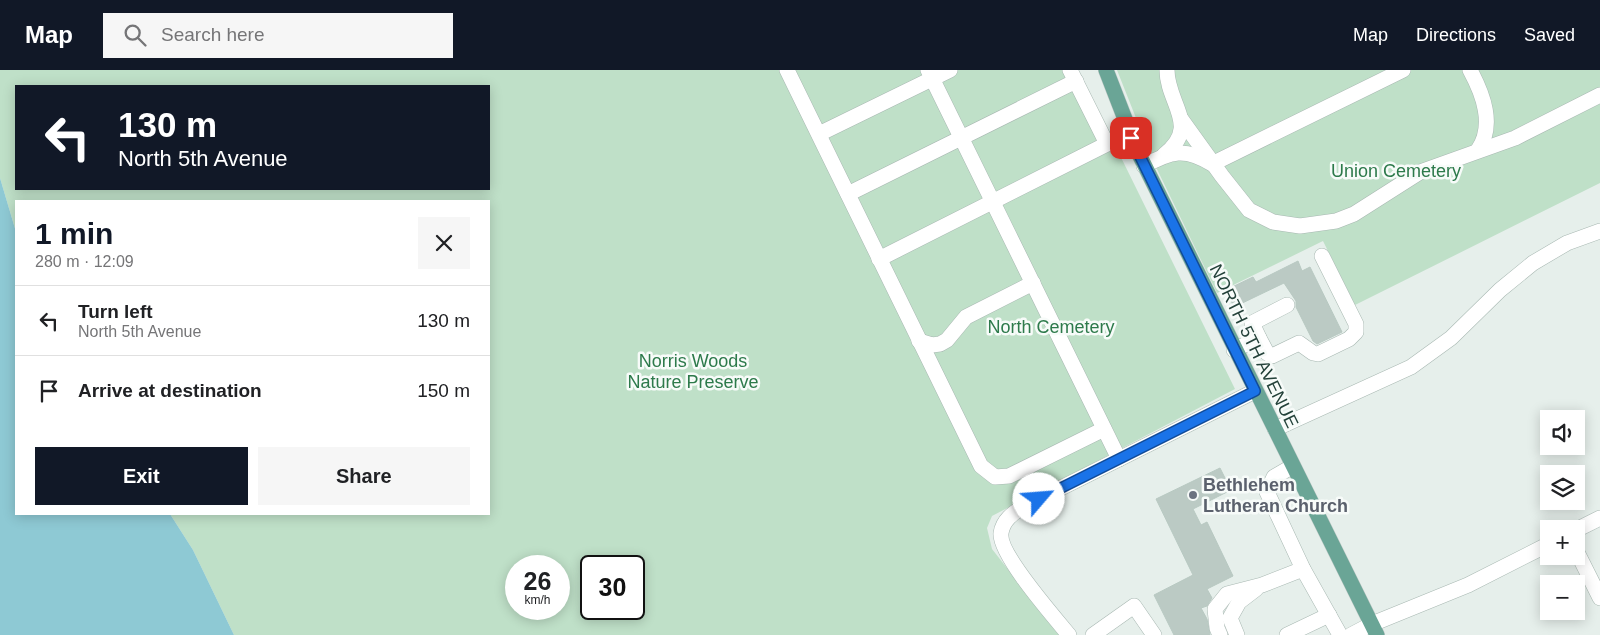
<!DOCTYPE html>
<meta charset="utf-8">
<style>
body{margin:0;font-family:Arial,sans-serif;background:#f6f6f6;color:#202124;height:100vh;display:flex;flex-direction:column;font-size:19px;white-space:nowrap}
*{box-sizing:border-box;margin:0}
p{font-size:16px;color:#757577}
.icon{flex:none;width:28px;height:28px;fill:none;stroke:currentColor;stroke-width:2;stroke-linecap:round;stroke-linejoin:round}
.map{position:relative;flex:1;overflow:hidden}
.sheet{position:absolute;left:15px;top:130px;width:475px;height:315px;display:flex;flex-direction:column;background:#fff;border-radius:0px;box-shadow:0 2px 12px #0003}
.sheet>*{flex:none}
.banner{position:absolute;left:15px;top:15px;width:475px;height:105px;border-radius:0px;box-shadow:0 2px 12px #0003;background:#111827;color:#fff;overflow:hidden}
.fabs{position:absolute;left:1540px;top:340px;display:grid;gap:10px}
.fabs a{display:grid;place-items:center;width:45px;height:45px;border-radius:0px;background:#fff;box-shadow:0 2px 12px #0003;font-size:25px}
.speed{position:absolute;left:505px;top:485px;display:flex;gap:10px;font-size:25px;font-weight:700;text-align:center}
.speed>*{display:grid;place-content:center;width:65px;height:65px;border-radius:50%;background:#fff;box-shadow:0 2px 12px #0003;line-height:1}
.speed small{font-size:12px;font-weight:400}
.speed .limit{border:2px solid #111;border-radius:8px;background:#fff;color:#111}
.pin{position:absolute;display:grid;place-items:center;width:42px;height:42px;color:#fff;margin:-21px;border-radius:10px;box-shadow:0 2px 8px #0006}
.me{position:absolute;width:55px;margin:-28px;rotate:63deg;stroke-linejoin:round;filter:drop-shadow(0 0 4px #0008)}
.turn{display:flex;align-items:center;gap:18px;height:105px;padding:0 20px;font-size:22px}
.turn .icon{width:65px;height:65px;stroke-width:2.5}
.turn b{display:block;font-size:35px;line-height:42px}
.round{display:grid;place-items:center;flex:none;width:52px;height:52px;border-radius:0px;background:#f6f6f6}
.overview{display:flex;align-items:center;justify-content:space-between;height:85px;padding:0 20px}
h1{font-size:30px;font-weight:700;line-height:38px;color:#111827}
.cta{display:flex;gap:10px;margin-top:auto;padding:10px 20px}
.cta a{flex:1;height:58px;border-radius:0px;background:#111827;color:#fff;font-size:20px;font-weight:700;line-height:58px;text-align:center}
.cta a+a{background:#f6f6f6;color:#202124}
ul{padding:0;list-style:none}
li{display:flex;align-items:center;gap:15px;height:70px;padding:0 20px;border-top:1px solid #e0e0e0}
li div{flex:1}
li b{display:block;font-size:19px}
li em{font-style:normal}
header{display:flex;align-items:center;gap:30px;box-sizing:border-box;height:70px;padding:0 25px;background:#111827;color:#fff}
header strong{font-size:24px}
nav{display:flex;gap:28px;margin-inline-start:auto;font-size:18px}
.search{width:350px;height:45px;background:#f6f6f6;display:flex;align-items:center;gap:12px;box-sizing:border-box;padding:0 18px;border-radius:0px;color:#757577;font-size:19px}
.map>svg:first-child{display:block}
.green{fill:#bfe0c8;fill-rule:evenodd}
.water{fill:#8ec9d4}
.building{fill:#bbcac4;stroke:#b8c9c2}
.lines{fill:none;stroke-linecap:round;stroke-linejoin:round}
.minor-casing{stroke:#a8b8b2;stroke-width:16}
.major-casing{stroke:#c2cac8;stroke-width:16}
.minor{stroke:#fff;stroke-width:15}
.major{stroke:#6aa596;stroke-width:15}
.route-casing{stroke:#114b97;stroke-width:12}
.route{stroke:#1a73e8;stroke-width:9}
.worship-dot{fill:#6b7280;stroke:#f7fbf9;stroke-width:2}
.labels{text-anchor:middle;stroke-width:5;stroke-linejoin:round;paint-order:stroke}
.park-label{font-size:18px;fill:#2d7a4b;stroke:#f7fbf9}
.street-label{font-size:18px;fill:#24423a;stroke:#f7fbf9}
.worship-label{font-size:18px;font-weight:bold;fill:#5b616d;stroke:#f7fbf9;text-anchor:start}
</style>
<header>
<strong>Map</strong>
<div class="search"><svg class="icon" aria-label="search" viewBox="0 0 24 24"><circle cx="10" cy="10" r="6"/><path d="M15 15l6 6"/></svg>Search here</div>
<nav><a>Map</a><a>Directions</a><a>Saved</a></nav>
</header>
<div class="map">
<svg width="1600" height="565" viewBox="0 0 1600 565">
<rect width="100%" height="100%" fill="#e6efeb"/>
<g class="green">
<path d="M 0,0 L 1078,0 L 1235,319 L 992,446 L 987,458 L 992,479 L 1059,565 L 234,565 L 193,480 L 170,444 L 489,444 L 489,131 L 16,131 L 16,162 L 0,108 ZM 16,16 L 489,16 L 489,119 L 16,119 ZM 516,496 L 559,496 L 559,539 L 516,539 ZM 591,496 L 634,496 L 634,539 L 591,539 Z"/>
<polygon points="1117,0 1600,0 1600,113 1355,235 1323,171 1217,223 1153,91"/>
</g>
<polygon class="water" points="0,108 16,162 16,444 170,444 193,480 234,565 0,565"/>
<g class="building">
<polygon points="1298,191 1302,201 1310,197 1342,262 1317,274 1313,271 1296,237 1296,231 1284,213 1234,237 1226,220 1253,207 1256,212"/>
<polygon points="1220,398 1231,420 1193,439 1201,455 1207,452 1233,506 1207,519 1212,528 1207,536 1201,538 1207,549 1210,565 1174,565 1154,525 1193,505 1156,429"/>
</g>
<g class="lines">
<defs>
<g id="minor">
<polyline points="787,0 981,396 995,407 1009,406 1104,359"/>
<polyline points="928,0 1119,389"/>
<path d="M 1470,0 C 1483,24 1495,55 1478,80"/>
<polyline points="1181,49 1222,106 1249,140 1273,152 1300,156 1336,151 1354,144 1420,102 1515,68 1600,25"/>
<polyline points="819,64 950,0"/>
<path d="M 1164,85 C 1201,56 1167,34 1167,0"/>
<path d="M 1144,96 C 1171,81 1185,77 1212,94 L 1403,0"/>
<polyline points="848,124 1076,11"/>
<polyline points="879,189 1107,74 1070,0"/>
<polyline points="1259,268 1252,253 1287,235"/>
<polyline points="919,271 932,275 940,274 947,270 966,247 1033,213"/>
<polyline points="1234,280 1259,268 1267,283 1272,286 1299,273 1313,283 1318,284 1349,269 1356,262 1356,254 1322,186"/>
<polyline points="1275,359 1411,297 1451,268 1500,220 1533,193 1567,173 1600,161"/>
<polyline points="1293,396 1274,407 1267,422 1303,499 1340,565"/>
<polyline points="1576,460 1600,448"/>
<polyline points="1576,480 1600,528"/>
<path d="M 1069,565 C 1054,547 998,483 1001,463 C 1003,450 1013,443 1023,437 L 1255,321"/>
<polyline points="1093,565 1134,536 1154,565"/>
<polyline points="1220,565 1217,558 1215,539 1227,524 1262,515 1303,499"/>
<polyline points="1237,565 1230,548 1239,532 1256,519"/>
<polyline points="1287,565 1329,545"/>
<polyline points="1351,565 1372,554 1468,515 1549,474"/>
</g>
<polyline id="major" points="1106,0 1137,80 1377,565"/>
</defs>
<use href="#minor" class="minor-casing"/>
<use href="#major" class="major-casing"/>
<use href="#minor" class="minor"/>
<use href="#major" class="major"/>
</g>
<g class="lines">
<defs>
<polyline id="route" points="1039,429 1255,321 1131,68"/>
</defs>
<use href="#route" class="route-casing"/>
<use href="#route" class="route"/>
</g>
<circle class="worship-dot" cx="1193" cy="425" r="5"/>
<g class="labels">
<g class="park-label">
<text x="1396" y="107">Union Cemetery</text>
<text x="1051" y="263">North Cemetery</text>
<text x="693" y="297">Norris Woods<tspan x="693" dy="21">Nature Preserve</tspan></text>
</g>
<g class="street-label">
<text transform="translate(1254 276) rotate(64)" y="6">NORTH 5TH AVENUE</text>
</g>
<g class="worship-label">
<text x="1203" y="421">Bethlehem<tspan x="1203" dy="21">Lutheran Church</tspan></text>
</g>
</g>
</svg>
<div class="fabs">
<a><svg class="icon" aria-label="sound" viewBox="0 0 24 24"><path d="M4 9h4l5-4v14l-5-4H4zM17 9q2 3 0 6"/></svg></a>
<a><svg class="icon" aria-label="layers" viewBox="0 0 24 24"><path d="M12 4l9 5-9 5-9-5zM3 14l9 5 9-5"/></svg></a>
<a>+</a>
<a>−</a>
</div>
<div class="speed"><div>26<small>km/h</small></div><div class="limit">30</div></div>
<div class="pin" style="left:1131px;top:68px;background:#d93025"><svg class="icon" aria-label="arrive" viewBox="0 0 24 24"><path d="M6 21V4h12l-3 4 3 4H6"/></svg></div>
<svg class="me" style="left:1039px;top:429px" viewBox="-20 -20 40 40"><circle r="19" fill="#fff"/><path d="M0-13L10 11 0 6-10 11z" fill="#1a73e8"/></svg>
<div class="banner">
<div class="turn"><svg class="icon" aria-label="left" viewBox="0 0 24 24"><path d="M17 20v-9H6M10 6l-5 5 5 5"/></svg><div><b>130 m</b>North 5th Avenue</div></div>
</div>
<section class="sheet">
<div class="overview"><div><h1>1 min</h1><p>280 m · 12:09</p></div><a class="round"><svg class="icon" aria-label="close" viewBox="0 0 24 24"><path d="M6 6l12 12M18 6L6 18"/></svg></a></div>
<ul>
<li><svg class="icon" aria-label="left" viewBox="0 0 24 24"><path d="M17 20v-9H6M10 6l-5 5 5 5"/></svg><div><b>Turn left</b><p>North 5th Avenue</p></div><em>130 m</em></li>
<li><svg class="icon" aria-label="arrive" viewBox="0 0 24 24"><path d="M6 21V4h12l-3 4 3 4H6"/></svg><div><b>Arrive at destination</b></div><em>150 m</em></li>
</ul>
<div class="cta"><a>Exit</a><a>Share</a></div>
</section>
</div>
